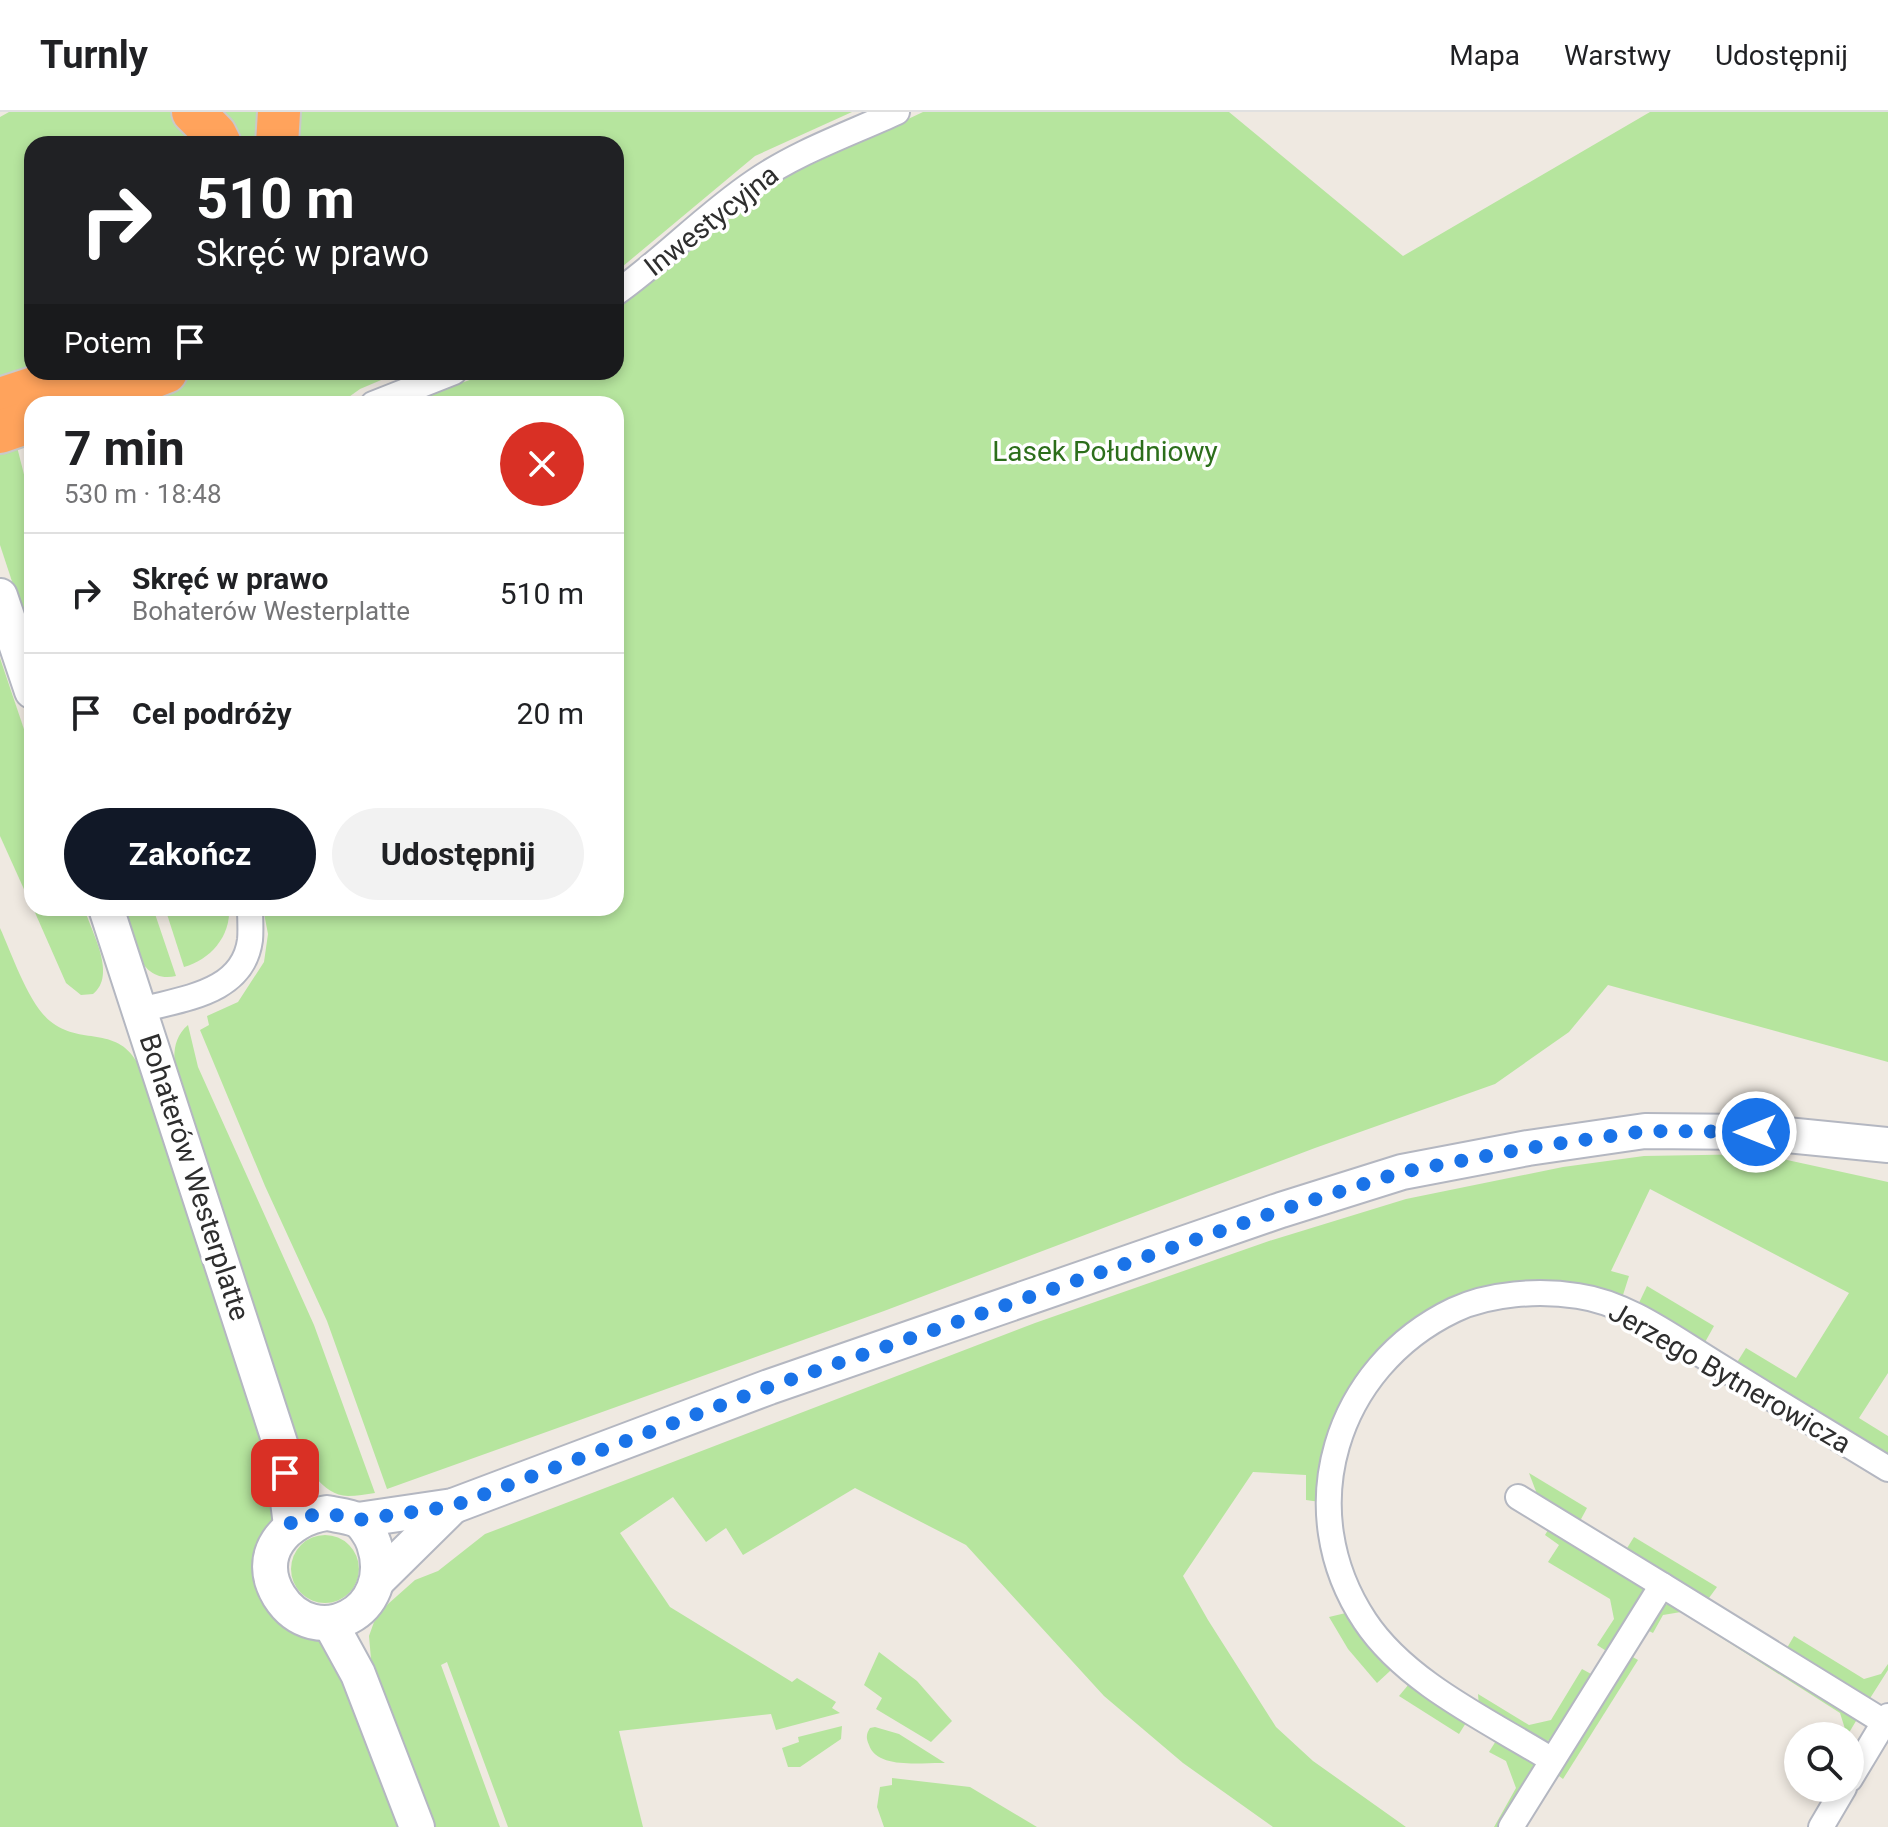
<!DOCTYPE html>
<html lang="pl">
<meta charset="utf-8">
<style>
body{margin:0;font-family:Roboto,sans-serif;background:#f2f2f2;color:#202124;height:100vh;display:flex;flex-direction:column;font-size:30px;white-space:nowrap}
*{box-sizing:border-box;margin:0}
p{font-size:26px;color:#757577}
.icon{flex:none;width:44px;height:44px;fill:none;stroke:currentColor;stroke-width:2;stroke-linecap:round;stroke-linejoin:round}
.map{position:relative;flex:1;overflow:hidden}
.panel{position:absolute;left:24px;top:284px;width:600px;height:520px;display:flex;flex-direction:column;background:#fff;border-radius:24px;box-shadow:0 4px 12px #0003}
.panel>*{flex:none}
.guide{position:absolute;left:24px;top:24px;width:600px;height:244px;border-radius:24px;box-shadow:0 4px 12px #0003;background:#202124;color:#fff;overflow:hidden}
.controls{position:absolute;left:1784px;top:1610px;display:grid;gap:16px}
.controls a{display:grid;place-items:center;width:80px;height:80px;border-radius:50%;background:#fff;box-shadow:0 4px 12px #0003;font-size:40px}
.pin{position:absolute;display:grid;place-items:center;width:68px;height:68px;color:#fff;margin:-34px;border-radius:16px;box-shadow:0 4px 12px #0006}
.me{position:absolute;width:88px;margin:-44px;rotate:270deg;stroke-linejoin:round;filter:drop-shadow(0 0 6px #0008)}
.turn{display:flex;align-items:center;gap:28px;height:168px;padding:0 40px;font-size:36px}
.turn .icon{width:104px;height:104px;stroke-width:2.5}
.turn b{display:block;font-size:56px;line-height:68px}
.then{display:flex;align-items:center;height:76px;padding:0 40px;background:#0003;gap:16px;font-size:30px}
.round{display:grid;place-items:center;flex:none;width:84px;height:84px;border-radius:42px;background:#f2f2f2}
.headline{display:flex;align-items:center;justify-content:space-between;height:136px;padding:0 40px}
h1{font-size:48px;font-weight:700;line-height:60px}
.cta{display:flex;gap:16px;margin-top:auto;padding:16px 40px}
.cta a{flex:1;height:92px;border-radius:48px;background:#111827;color:#fff;font-size:32px;font-weight:700;line-height:92px;text-align:center}
.cta a+a{background:#f2f2f2;color:#202124}
ul{padding:0;list-style:none}
li{display:flex;align-items:center;gap:24px;height:120px;padding:0 40px;border-top:2px solid #e0e0e0}
li div{flex:1}
li b{display:block;font-size:30px}
li em{font-style:normal}
header{display:flex;align-items:center;gap:48px;box-sizing:border-box;height:112px;padding:0 40px;background:#fff;border-bottom:2px solid #e0e0e0}
header strong{font-size:38px}
nav{display:flex;gap:44px;margin-inline-start:auto;font-size:28px}
.map>svg:first-child{display:block}
.green{fill:#b6e59e}
.lines{fill:none;stroke-linecap:round;stroke-linejoin:round}
.minor-casing{stroke:#b4b7c1;stroke-width:28}
.secondary-casing{stroke:#b4b7c1;stroke-width:38}
.motorway-casing{stroke:#c9c9c9;stroke-width:46}
.minor{stroke:#fff;stroke-width:24}
.secondary{stroke:#fff;stroke-width:34}
.motorway{stroke:#ffa35c;stroke-width:42}
.route{stroke:#1a73e8;stroke-width:14;stroke-dasharray:0 25.2}
.labels{text-anchor:middle;stroke-width:7;stroke-linejoin:round;paint-order:stroke}
.street-label{font-size:28px;fill:#2e2e2e;stroke:#fff}
.park-label{font-size:28px;fill:#2c6e1b;stroke:#fff}
</style>
<header>
<strong>Turnly</strong>
<nav><a>Mapa</a><a>Warstwy</a><a>Udostępnij</a></nav>
</header>
<div class="map">
<svg width="1888" height="1715" viewBox="0 0 1888 1715">
<rect width="100%" height="100%" fill="#efe9e1"/>
<g class="green">
<polygon points="9,0 176,0 204,32 32,32 32,260 0,269 0,5"/>
<polygon points="206,0 269,0 267,32 231,32"/>
<polygon points="291,0 852,0 755,44 616,160 616,32 288,32"/>
<polygon points="923,0 1229,0 1403,144 1650,0 1888,0 1888,950 1608,873 1569,920 1495,972 1315,1036 884,1199 387,1377 327,1209 265,1074 200,918 209,913 207,904 238,890 264,850 268,822 263,796 616,796 616,292 400,292 493,260 616,260 616,195 657,166 776,69"/>
<polygon points="190,260 400,260 360,277 339,292 113,292"/>
<polygon points="15,327 32,394 32,530 0,433 0,332"/>
<polygon points="0,546 32,641 32,795 0,724"/>
<path d="M 33,796 L 84,796 C 92,821 117,863 93,882 L 81,883 L 66,871 Z"/>
<path d="M 121,796 L 153,796 L 176,864 C 138,873 130,822 121,796 Z"/>
<path d="M 165,796 L 229,796 C 231,824 210,848 184,855 Z"/>
<path d="M 0,816 C 12,842 28,891 50,909 C 81,934 115,913 137,950 L 261,1311 L 276,1407 L 261,1432 L 320,1526 L 352,1570 L 408,1715 L 0,1715 Z"/>
<path d="M 188,913 L 198,955 L 314,1213 L 375,1381 C 366,1382 357,1384 348,1384 C 322,1384 305,1351 294,1331 L 230,1120 L 175,955 C 173,939 175,924 188,913 Z"/>
<polygon points="1759,1042 1888,1070 1888,1261 1859,1306 1888,1324 1888,1349 1736,1252 1746,1236 1796,1266 1849,1181 1650,1077 1611,1159 1629,1164 1623,1183 1619,1186 1570,1171 1548,1171 1393,1227 1320,1390 1306,1388 1306,1363 1253,1360 1183,1464 1208,1508 1276,1615 1313,1649 1406,1715 1273,1715 1183,1651 1104,1584 966,1433 855,1376 743,1443 726,1416 706,1430 673,1385 620,1421 670,1495 792,1570 797,1566 836,1590 832,1596 840,1601 776,1618 771,1602 619,1619 643,1715 508,1715 447,1550 441,1553 500,1715 433,1715 371,1547 369,1524 374,1510 388,1492 415,1468 438,1459 485,1422 1035,1211 1269,1129 1406,1087 1563,1055 1644,1044"/>
<polygon points="1647,1174 1714,1214 1704,1232 1637,1195"/>
<polygon points="1529,1361 1587,1396 1580,1409 1537,1382"/>
<polygon points="1551,1413 1643,1472 1645,1479 1611,1542 1597,1533 1614,1507 1610,1487 1548,1450 1559,1433 1545,1423"/>
<circle cx="325" cy="1457" r="34"/>
<polygon points="1634,1425 1717,1475 1706,1490 1624,1441"/>
<polygon points="1668,1492 1674,1492 1859,1604 1847,1624 1844,1624 1846,1620 1840,1601 1681,1500 1663,1503 1653,1521 1643,1516 1659,1495"/>
<polygon points="1350,1500 1391,1553 1390,1559 1377,1571 1348,1537 1329,1505"/>
<polygon points="1794,1524 1864,1567 1881,1562 1888,1552 1888,1558 1867,1591 1784,1541"/>
<polygon points="879,1540 917,1569 952,1609 931,1630 876,1597 882,1586 864,1573"/>
<polygon points="1631,1544 1638,1548 1563,1667 1555,1661"/>
<polygon points="1582,1557 1593,1563 1553,1627 1544,1630 1479,1595 1478,1582 1529,1613 1551,1608"/>
<polygon points="1409,1572 1469,1606 1459,1622 1399,1584"/>
<polygon points="842,1614 841,1627 800,1655 788,1655 782,1636 799,1630 798,1625"/>
<path d="M 875,1615 L 899,1622 L 945,1651 C 924,1650 877,1658 869,1633 C 866,1626 866,1622 870,1616 Z"/>
<polygon points="1499,1624 1535,1650 1536,1661 1503,1715 1494,1715 1516,1676 1506,1649 1489,1640"/>
<polygon points="892,1666 970,1675 1037,1715 884,1715 877,1695 880,1675 892,1673"/>
</g>
<g class="lines">
<defs>
<g id="minor">
<path d="M 616,181 C 664,147 705,103 754,70 C 797,40 849,22 897,0"/>
<polyline points="373,292 454,260"/>
<path d="M 141,898 C 184,886 243,881 250,828 C 251,818 250,806 250,796"/>
<polyline points="1518,1385 1662,1473"/>
<path d="M 1552,1648 C 1489,1609 1406,1571 1365,1509 C 1291,1398 1335,1255 1454,1198 C 1490,1181 1539,1178 1578,1184 C 1627,1191 1672,1225 1713,1250 C 1771,1286 1830,1322 1888,1357"/>
<polyline points="1850,1667 1888,1604"/>
<polyline points="1511,1715 1662,1473 1884,1610"/>
<polyline points="1821,1715 1844,1676"/>
</g>
<g id="secondary">
<polyline points="0,484 32,579"/>
<polyline points="106,796 281,1334 291,1413"/>
<path d="M 327,1401 C 336,1403 349,1404 357,1408 C 364,1412 372,1425 374,1432 C 397,1500 315,1541 279,1484 C 254,1443 285,1407 327,1401 Z"/>
<polyline points="358,1408 453,1394 769,1275 1281,1098 1402,1060 1528,1036 1645,1019 1756,1020 1888,1033"/>
<polyline points="379,1467 453,1394"/>
<polyline points="330,1511 358,1562 417,1715"/>
</g>
<g id="motorway">
<polyline points="193,0 215,22 220,32"/>
<polyline points="277,32 279,0"/>
<polyline points="0,287 83,260"/>
<polyline points="84,292 166,260"/>
<polyline points="0,320 32,309"/>
</g>
</defs>
<use href="#minor" class="minor-casing"/>
<use href="#secondary" class="secondary-casing"/>
<use href="#motorway" class="motorway-casing"/>
<use href="#minor" class="minor"/>
<use href="#secondary" class="secondary"/>
<use href="#motorway" class="motorway"/>
</g>
<g class="lines">
<polyline class="route" points="285,1361 291,1413 308,1404 327,1401 358,1408 453,1394 769,1275 1281,1098 1402,1060 1528,1036 1645,1019 1756,1020"/>
</g>
<g class="labels">
<g class="street-label">
<text transform="translate(711 108) rotate(-38)" y="10">Inwestycyjna</text>
<text transform="translate(195 1065) rotate(72)" y="10">Bohaterów Westerplatte</text>
<text transform="translate(1730 1265) rotate(30)" y="10">Jerzego Bytnerowicza</text>
</g>
<g class="park-label">
<text x="1105" y="349">Lasek Południowy</text>
</g>
</g>
</svg>
<div class="controls">
<a><svg class="icon" aria-label="search" viewBox="0 0 24 24"><circle cx="10" cy="10" r="6"/><path d="M15 15l6 6"/></svg></a>
</div>
<div class="pin" style="left:285px;top:1361px;background:#d93025"><svg class="icon" aria-label="arrive" viewBox="0 0 24 24"><path d="M6 21V4h12l-3 4 3 4H6"/></svg></div>
<svg class="me" style="left:1756px;top:1020px" viewBox="-20 -20 40 40"><circle r="17" fill="#1a73e8" stroke="#fff" stroke-width="3"/><path d="M0-11L8 9 0 5-8 9z" fill="#fff"/></svg>
<div class="guide">
<div class="turn"><svg class="icon" aria-label="right" viewBox="0 0 24 24"><path d="M7 20v-9h11M14 6l5 5-5 5"/></svg><div><b>510 m</b>Skręć w prawo</div></div>
<div class="then">Potem<svg class="icon" aria-label="arrive" viewBox="0 0 24 24"><path d="M6 21V4h12l-3 4 3 4H6"/></svg></div>
</div>
<section class="panel">
<div class="headline"><div><h1>7 min</h1><p>530 m · 18:48</p></div><a class="round" style="background:#d93025;color:#fff"><svg class="icon" aria-label="close" viewBox="0 0 24 24"><path d="M6 6l12 12M18 6L6 18"/></svg></a></div>
<ul>
<li><svg class="icon" aria-label="right" viewBox="0 0 24 24"><path d="M7 20v-9h11M14 6l5 5-5 5"/></svg><div><b>Skręć w prawo</b><p>Bohaterów Westerplatte</p></div><em>510 m</em></li>
<li><svg class="icon" aria-label="arrive" viewBox="0 0 24 24"><path d="M6 21V4h12l-3 4 3 4H6"/></svg><div><b>Cel podróży</b></div><em>20 m</em></li>
</ul>
<div class="cta"><a>Zakończ</a><a>Udostępnij</a></div>
</section>
</div>
